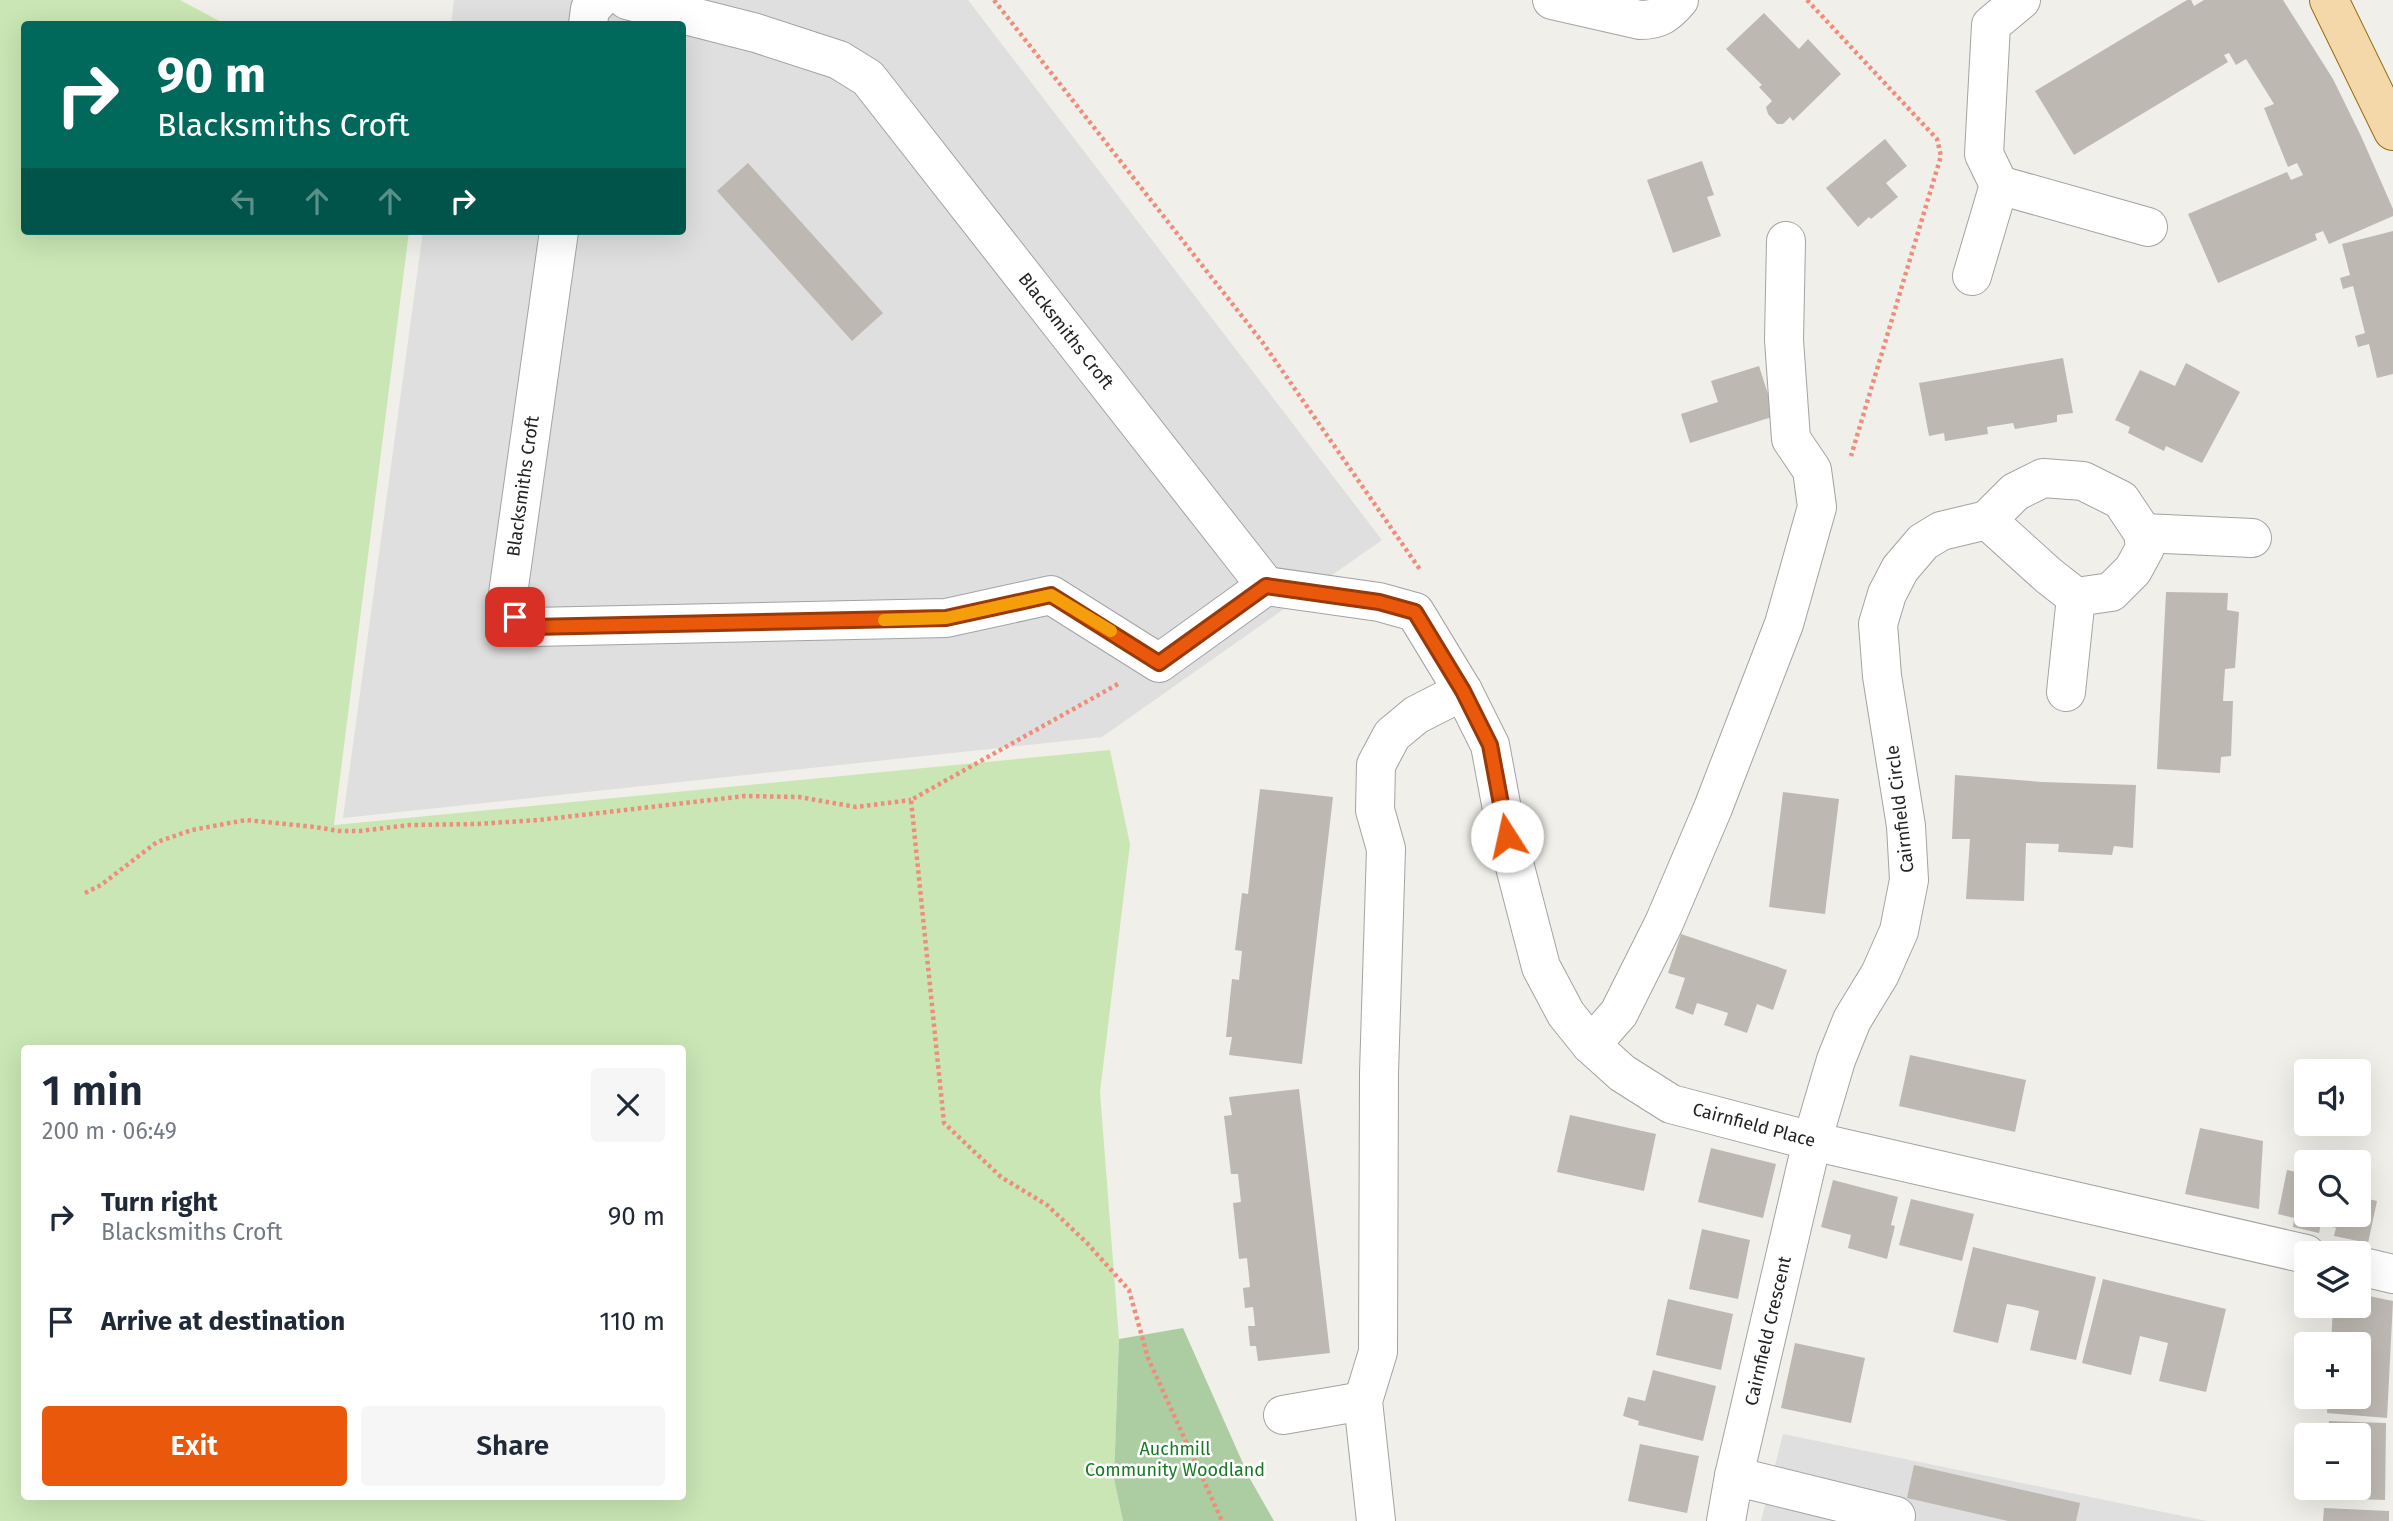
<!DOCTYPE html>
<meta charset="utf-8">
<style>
body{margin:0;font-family:"Fira Sans",sans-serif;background:#f6f6f7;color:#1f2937;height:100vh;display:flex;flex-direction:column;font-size:26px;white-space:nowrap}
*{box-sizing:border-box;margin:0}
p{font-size:23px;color:#747a83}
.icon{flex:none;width:38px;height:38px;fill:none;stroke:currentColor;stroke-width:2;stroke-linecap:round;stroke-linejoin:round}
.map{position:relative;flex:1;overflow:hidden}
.drawer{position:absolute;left:21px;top:1045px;width:665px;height:455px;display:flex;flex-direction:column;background:#fff;border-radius:7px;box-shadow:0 7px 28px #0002}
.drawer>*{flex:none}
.top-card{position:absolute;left:21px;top:21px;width:665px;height:214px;border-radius:7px;box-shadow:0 7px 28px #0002;background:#00695c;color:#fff;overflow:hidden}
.fabs{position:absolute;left:2294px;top:1059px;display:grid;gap:14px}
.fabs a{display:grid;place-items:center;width:77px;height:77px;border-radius:7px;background:#fff;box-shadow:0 7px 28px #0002;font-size:35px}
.pin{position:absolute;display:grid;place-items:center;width:60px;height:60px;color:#fff;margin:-30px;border-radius:14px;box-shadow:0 4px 10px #0006}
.me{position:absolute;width:77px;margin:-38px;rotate:350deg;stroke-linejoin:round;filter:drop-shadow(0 0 5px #0008)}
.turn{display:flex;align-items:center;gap:24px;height:147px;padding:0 21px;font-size:32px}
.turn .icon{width:91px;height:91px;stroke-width:2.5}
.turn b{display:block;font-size:49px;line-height:60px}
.lanes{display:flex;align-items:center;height:66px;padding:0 21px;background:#0003;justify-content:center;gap:35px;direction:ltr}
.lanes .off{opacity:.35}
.round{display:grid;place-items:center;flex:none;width:74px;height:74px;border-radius:7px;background:#f6f6f7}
.head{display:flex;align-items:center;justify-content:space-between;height:119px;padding:0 21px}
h1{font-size:42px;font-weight:600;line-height:52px}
.primary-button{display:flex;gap:14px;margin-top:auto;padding:14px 21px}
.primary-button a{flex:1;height:80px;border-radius:7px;background:#ea580c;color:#fff;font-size:28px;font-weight:600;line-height:80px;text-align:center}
.primary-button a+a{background:#f6f6f7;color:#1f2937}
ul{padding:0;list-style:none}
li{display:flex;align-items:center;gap:21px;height:105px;padding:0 21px}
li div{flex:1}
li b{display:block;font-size:26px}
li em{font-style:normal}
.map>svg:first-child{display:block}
.residential{fill:#dfdfdf}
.grass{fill:#cae6b4;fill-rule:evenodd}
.forest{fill:#accda1}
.building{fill:#beb8b2}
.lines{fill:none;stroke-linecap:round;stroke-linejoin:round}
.minor-casing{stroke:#a3a3a3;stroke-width:40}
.major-casing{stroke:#926d0d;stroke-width:40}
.path{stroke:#ef8d7c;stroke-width:4.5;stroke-dasharray:3.5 3.5;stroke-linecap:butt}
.minor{stroke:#fff;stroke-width:38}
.major{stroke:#f5d8aa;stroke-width:38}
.route-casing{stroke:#983908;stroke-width:18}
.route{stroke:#ea580c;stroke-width:12}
.slow{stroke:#f59e0b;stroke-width:12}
.labels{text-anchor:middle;stroke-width:5;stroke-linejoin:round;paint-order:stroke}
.street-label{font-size:18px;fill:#222;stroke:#fff}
.park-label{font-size:18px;fill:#157a23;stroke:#fff}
</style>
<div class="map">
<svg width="2393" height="1521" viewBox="0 0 2393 1521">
<rect width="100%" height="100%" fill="#f1efe9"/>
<g class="residential">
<polygon points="454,0 968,0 1382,540 1102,737 343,818 423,231 682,231 682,24 451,24"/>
<polygon points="1783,1434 2207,1521 1761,1521"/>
</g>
<path class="grass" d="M 0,0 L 180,0 L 225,24 L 24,24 L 24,231 L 409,231 L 334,825 L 1110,750 L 1130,844 L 1100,1092 L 1119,1339 L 1114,1479 L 1123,1521 L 0,1521 ZM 24,1048 L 682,1048 L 682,1496 L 24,1496 Z"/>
<polygon class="forest" points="1183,1328 1249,1477 1274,1521 1123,1521 1114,1479 1119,1339"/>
<g class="building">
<polygon points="2187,0 2191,0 2194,6 2204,0 2283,0 2333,79 2361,136 2393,209 2393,216 2329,244 2323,231 2315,234 2317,240 2218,283 2188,214 2287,172 2291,180 2303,175 2297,163 2288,167 2264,108 2274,104 2246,59 2236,65 2229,53 2224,55 2228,62 2074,155 2035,91"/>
<polygon points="1764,13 1799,49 1808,39 1841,74 1793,121 1790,117 1783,124 1777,124 1768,114 1766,107 1772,101 1759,87 1762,85 1726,49"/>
<polygon points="1885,139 1907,166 1886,183 1898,197 1871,219 1869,217 1858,227 1826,188"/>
<polygon points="1702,161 1714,195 1707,197 1721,236 1673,253 1647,180"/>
<polygon points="748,163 883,313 852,341 717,191"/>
<polygon points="2393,231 2393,374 2377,378 2369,344 2358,347 2355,336 2365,333 2353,286 2343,289 2340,278 2350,275 2342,244"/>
<polygon points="2063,358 2073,413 2057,415 2057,422 2015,429 2013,423 1987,427 1988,434 1945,441 1944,433 1929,436 1919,383"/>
<polygon points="2186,363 2240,392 2202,463 2166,446 2164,451 2128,433 2130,427 2115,420 2140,370 2175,386"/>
<polygon points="1759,366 1775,416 1690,443 1681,414 1718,402 1711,381"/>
<polygon points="2166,592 2228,593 2227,610 2239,612 2235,668 2225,669 2223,701 2233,701 2231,756 2221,757 2220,773 2157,769"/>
<polygon points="1955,775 2042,782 2136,785 2133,848 2114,846 2112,855 2058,852 2059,844 2026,843 2024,901 1966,899 1970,839 1952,839"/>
<polygon points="1260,789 1333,797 1302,1064 1229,1055 1232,1037 1226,1037 1232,979 1239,980 1242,951 1235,950 1242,893 1248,894"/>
<polygon points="1783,792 1839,799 1825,914 1769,907"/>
<polygon points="1681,934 1787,970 1773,1010 1757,1004 1747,1033 1724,1025 1728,1013 1697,1003 1693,1015 1675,1008 1685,978 1668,973"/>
<polygon points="1910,1055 2026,1080 2015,1132 1899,1106"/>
<polygon points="1299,1089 1330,1353 1258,1361 1256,1346 1250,1346 1248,1326 1255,1326 1253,1307 1245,1308 1243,1288 1250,1287 1247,1258 1239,1259 1233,1203 1241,1202 1238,1174 1231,1174 1224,1116 1232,1115 1229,1097"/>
<polygon points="1570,1115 1656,1134 1644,1191 1557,1172"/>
<polygon points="2200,1128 2263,1141 2259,1209 2185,1194"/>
<polygon points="1711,1148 1776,1164 1763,1218 1698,1202"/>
<polygon points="2287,1170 2306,1174 2306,1214 2359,1214 2359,1185 2366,1187 2364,1198 2377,1201 2368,1243 2334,1236 2336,1228 2321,1224 2319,1233 2293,1227 2294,1218 2278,1214"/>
<polygon points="1833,1180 1898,1197 1891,1225 1895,1226 1887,1259 1848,1248 1851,1235 1821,1227"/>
<polygon points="1911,1199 1974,1214 1962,1261 1899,1245"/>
<polygon points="1702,1229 1750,1240 1738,1299 1689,1289"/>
<polygon points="1973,1247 2096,1277 2076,1360 2030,1350 2039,1311 2024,1307 2007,1304 1998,1343 1953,1332"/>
<polygon points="2103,1279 2226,1309 2206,1392 2159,1381 2168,1343 2140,1336 2131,1375 2082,1363"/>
<polygon points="2359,1294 2393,1301 2387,1418 2327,1413 2328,1396 2359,1396 2359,1344 2331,1344 2333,1306 2359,1306"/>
<polygon points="1668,1299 1733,1314 1721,1370 1656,1355"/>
<polygon points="1795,1343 1865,1358 1851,1423 1781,1408"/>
<polygon points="1653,1370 1716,1386 1703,1441 1638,1425 1639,1421 1623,1416 1628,1397 1645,1401"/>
<polygon points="2329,1421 2386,1423 2385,1500 2326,1498 2327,1488 2359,1488 2359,1435 2328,1435"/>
<polygon points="1640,1444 1699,1456 1687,1513 1628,1501"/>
<polygon points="1914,1465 2080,1503 2076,1521 2008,1521 1907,1498"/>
<polygon points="2324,1508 2389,1511 2389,1521 2323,1521"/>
</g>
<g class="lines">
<defs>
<g id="minor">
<polyline points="627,0 756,33 839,60 868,78 1266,586"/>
<path d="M 1552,0 L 1640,20 C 1659,20 1667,14 1679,0"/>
<polyline points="2021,0 1991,25 1984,154 1999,185 2148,227"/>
<polyline points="588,24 590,9 599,0"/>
<polyline points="559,231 507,601 515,617 532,627 946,618 1051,595 1159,663 1266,586 1379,602 1415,612 1463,691 1490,745 1507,836 1541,967 1566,1014 1591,1045 1622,1073 1671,1104 1812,1141 2306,1254"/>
<polyline points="1972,276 1999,185"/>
<polygon points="2043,478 2083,481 2121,500 2143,533 2145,548 2133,570 2111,592 2076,597 2049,576 1987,520 2015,492"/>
<polyline points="2143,533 2252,538"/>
<polyline points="2066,692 2076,597"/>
<polyline points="1591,1045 1619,1013 1664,923 1713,808 1784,624 1817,507 1812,470 1791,439 1784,340 1786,241"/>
<polyline points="2359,1266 2393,1274"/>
<polyline points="1283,1415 1363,1401"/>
<polyline points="1734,1476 1896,1516"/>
<polyline points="1376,1521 1363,1401 1378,1352 1379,1073 1386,849 1375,810 1376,765 1392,735 1416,715 1463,691"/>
<polyline points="1726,1521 1734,1476 1812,1141 1836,1060 1852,1020 1880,974 1899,931 1909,880 1906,826 1882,676 1878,624 1887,594 1900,569 1923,542 1941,531 1987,520"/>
</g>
<polyline id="major" points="2329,0 2393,131"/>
</defs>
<use href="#minor" class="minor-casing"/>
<use href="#major" class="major-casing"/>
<g class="path">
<polyline points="994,0 1263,343 1421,571"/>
<polyline points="1807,0 1937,139 1941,156 1851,456"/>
<polyline points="1118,684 911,800 944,1123 1001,1177 1047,1205 1087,1243 1129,1290 1148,1358 1222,1521"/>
<polyline points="85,893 101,885 157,842 192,830 246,820 315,827 339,831 360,831 410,825 476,824 539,820 745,796 799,797 856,807 911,800"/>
</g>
<use href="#minor" class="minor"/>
<use href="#major" class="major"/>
</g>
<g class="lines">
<defs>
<polyline id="route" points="515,617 532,627 946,618 1051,595 1159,663 1266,586 1379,602 1415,612 1463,691 1490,745 1507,836"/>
</defs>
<use href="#route" class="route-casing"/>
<use href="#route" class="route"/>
<polyline class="slow" points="884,620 946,618 1051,595 1111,631"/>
</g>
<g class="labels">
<g class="street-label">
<text transform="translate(1066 331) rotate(52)" y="6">Blacksmiths Croft</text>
<text transform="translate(523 486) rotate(-82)" y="6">Blacksmiths Croft</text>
<text transform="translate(1900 809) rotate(-97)" y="6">Cairnfield Circle</text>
<text transform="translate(1754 1125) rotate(15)" y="6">Cairnfield Place</text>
<text transform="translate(1768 1331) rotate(-77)" y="6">Cairnfield Crescent</text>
</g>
<g class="park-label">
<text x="1175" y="1455">Auchmill<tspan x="1175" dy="21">Community Woodland</tspan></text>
</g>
</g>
</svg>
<div class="fabs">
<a><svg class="icon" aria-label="sound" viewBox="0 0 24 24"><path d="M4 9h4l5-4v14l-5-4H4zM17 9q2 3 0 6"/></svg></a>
<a><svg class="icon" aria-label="search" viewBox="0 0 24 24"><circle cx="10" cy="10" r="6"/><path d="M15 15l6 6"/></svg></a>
<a><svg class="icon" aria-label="layers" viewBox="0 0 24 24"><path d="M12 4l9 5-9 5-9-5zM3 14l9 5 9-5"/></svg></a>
<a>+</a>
<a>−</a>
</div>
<div class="pin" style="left:515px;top:617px;background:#d93025"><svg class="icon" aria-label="arrive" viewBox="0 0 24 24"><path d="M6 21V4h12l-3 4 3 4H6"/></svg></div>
<svg class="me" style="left:1507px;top:836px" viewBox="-20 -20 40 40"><circle r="19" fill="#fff"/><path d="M0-13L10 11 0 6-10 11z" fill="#ea580c"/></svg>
<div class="top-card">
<div class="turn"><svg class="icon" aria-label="right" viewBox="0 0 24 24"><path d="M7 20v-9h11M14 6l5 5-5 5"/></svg><div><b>90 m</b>Blacksmiths Croft</div></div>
<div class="lanes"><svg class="icon off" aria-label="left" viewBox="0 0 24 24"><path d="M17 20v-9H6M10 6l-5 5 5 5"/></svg><svg class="icon off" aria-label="ahead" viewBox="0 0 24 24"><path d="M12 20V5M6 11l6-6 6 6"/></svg><svg class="icon off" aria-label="ahead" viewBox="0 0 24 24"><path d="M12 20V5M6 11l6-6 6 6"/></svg><svg class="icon" aria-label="right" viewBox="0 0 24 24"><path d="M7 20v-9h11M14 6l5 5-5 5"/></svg></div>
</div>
<section class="drawer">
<div class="head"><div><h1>1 min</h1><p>200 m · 06:49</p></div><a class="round"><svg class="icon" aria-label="close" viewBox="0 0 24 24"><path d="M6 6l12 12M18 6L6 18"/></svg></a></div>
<ul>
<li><svg class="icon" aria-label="right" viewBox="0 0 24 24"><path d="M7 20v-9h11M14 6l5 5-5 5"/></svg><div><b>Turn right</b><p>Blacksmiths Croft</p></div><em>90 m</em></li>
<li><svg class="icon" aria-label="arrive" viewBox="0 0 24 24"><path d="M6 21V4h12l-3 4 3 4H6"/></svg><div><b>Arrive at destination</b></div><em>110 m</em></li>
</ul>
<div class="primary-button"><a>Exit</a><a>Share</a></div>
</section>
</div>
